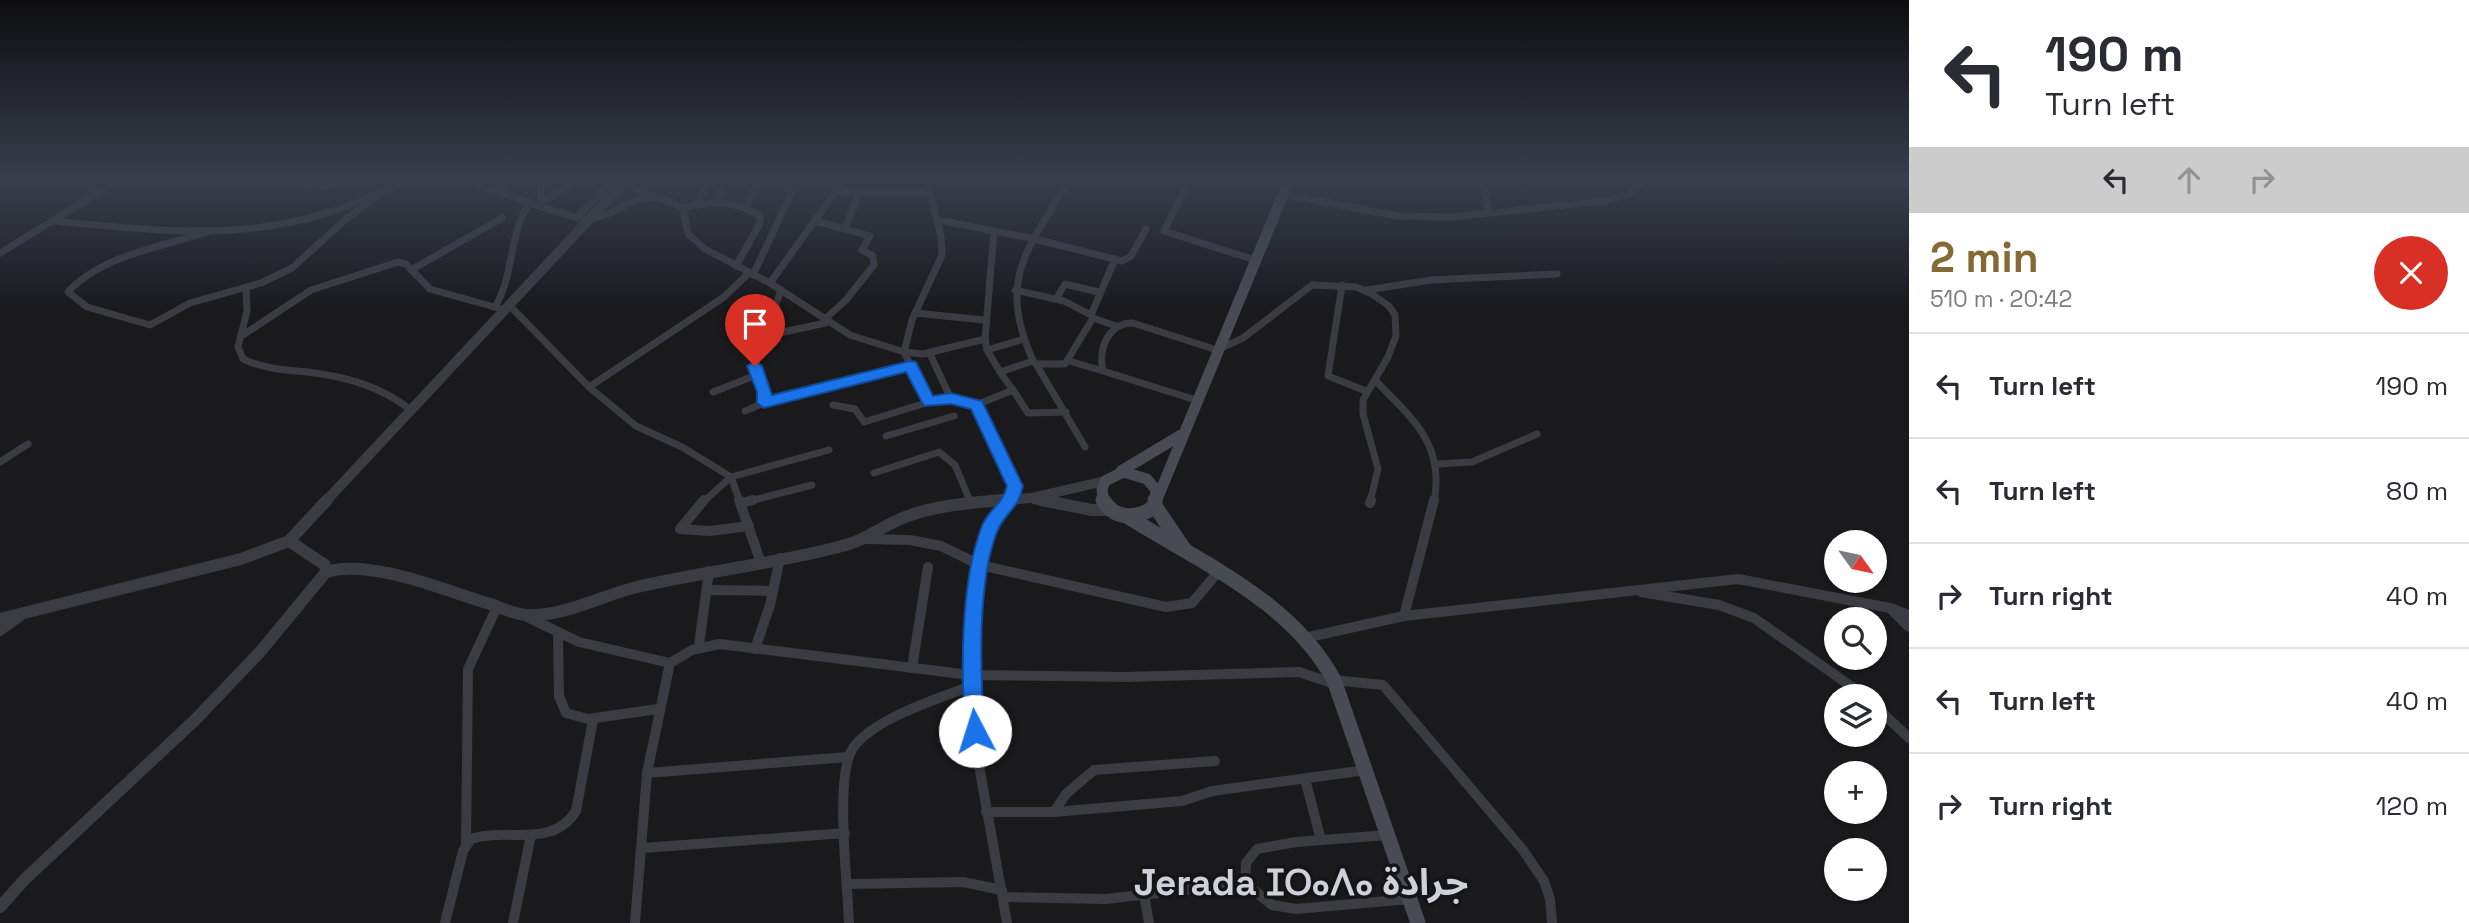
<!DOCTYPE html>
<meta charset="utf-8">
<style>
body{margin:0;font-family:"Space Grotesk","Noto Sans Arabic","Noto Sans Tifinagh",sans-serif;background:#f2f2f3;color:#2b2b33;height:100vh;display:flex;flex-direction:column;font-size:26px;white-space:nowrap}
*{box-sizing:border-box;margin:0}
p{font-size:23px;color:#7c7c81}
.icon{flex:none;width:38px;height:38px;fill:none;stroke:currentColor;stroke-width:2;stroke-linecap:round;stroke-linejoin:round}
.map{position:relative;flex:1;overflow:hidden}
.drawer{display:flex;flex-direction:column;background:#fff;width:560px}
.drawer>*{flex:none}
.banner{background:#fff;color:#2b2b33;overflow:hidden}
.needle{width:46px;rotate:123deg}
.buttons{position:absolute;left:1824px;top:530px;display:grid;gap:14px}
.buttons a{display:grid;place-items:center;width:63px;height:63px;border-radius:50%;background:#fff;box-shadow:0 2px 5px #0004;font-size:35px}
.pin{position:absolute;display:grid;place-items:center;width:60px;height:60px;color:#fff;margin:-72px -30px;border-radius:50% 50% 50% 0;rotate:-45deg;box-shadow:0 0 7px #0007}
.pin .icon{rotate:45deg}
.me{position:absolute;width:77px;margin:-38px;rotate:355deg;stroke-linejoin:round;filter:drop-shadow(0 0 5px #0008)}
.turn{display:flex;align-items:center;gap:24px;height:147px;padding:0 21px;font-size:32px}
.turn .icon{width:91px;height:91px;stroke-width:2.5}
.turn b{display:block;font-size:49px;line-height:60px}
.lanes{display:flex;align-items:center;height:66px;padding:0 21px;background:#0003;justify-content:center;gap:35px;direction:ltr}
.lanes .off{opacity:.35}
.round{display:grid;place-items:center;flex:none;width:74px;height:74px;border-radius:37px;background:#f2f2f3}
.head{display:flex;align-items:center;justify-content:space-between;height:119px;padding:0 21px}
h1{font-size:42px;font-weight:700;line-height:52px;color:#866a36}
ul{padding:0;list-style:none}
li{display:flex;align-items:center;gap:21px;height:105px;padding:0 21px;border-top:2px solid #e1e1e2}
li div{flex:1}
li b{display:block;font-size:26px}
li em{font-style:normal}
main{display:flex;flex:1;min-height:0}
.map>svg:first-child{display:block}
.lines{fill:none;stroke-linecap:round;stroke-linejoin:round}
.minor-far1{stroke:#3b3c42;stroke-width:7}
.minor{stroke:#3b3c42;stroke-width:10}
.tertiary-far1{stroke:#3b3c42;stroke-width:10}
.tertiary{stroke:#3b3c42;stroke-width:12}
.secondary-far1{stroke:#494b52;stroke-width:11}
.secondary{stroke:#494b52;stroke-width:15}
.route{fill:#1a73e8;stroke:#114b97;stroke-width:2}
.labels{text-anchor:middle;stroke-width:7;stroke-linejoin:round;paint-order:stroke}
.near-district-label{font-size:37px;font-weight:bold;fill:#ced1d8;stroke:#151518}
</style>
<main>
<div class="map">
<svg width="1909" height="923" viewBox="0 0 1909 923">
<rect width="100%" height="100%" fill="#1a1a1d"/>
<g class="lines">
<g class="minor-far1">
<polyline points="296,180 308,188 347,180"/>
<path d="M 464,180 C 482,186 576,221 588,219 C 632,213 633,181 683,208 L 688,234 L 705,249 L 770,283 L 850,335 L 904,352 L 923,354 L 985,339"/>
<polyline points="540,180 541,204"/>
<polyline points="927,180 941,236 942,255 912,320 904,352 929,402 951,399 976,405 1013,390 1000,372 1033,361 1036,364 1065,364 1093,318 1091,315 1115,259"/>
<polyline points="960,180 982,180"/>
<polyline points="1189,180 1164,231 1255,260"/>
<polyline points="1275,180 1287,183"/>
<polyline points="1483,180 1489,213"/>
<polyline points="622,184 649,195"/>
<polyline points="838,191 927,191"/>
<polyline points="1283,194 1397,216 1452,217 1606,201 1628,194 1645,180"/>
<polyline points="543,200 580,180"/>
<polyline points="717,202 726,180"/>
<polyline points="698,203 707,180"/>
<polyline points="747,206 759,180"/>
<path d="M 683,208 C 711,201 735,200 760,216 L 760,223 L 736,266"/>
<polyline points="577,217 614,180"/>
<polyline points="938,220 1035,239 1122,261 1131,256 1146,229"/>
<path d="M 54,221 C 135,229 216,239 296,221 C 336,213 375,195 413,180"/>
<polyline points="815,221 845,229"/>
<path d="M 210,231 C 165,246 101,255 68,292 L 87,307 L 150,325 L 190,303 L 261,283 L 292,268 L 346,219 L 380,194"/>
<polyline points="994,231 985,339 987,350 1000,372"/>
<polyline points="0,253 119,180"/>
<polyline points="411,270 502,218"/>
<polyline points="753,275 792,192"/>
<polyline points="770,283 844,180"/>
<polyline points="1342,285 1328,376 1366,391"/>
<path d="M 246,288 L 247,311 L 238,347 L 243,359 C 264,369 286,370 308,372 C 347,377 380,386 411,410"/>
<polyline points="1015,290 1064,301 1091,315"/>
<polyline points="1367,290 1431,280 1557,274"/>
<polyline points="1056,299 1065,284 1099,292"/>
<polyline points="509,305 589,387"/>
<path d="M 495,307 C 515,273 508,234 530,202"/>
<polyline points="915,313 984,320"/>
<polyline points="1093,318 1116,326"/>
<polyline points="825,319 845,301 874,265 873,256 862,250 870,236 845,229 860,191"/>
<polyline points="765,336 830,322"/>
<polyline points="240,337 311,290 398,262 406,264 430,289 505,310"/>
<polyline points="987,350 1024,339"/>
<polyline points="930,354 951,399"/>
<path d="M 1033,361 C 997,278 1027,251 1069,180"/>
<polyline points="1069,361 1103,371"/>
<polyline points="1036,364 1085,447"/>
<path d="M 1375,380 C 1412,419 1445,443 1434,502"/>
<polyline points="1013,390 1028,413 1066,412"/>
<polyline points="713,392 759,374"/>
<path d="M 1196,400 L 1103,371 C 1098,349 1108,323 1133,323 L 1217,350 L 1243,338 L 1312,285 L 1356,287 L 1372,294 L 1389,306 L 1395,315 L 1396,336 L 1388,357 L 1363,400 L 1363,414 L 1378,469 L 1370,502"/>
<polyline points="764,403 910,366"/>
<polyline points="833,405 855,409 864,422 929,402"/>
<polyline points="976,405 1015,486 1011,502"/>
<polyline points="745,411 764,403 756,360 781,290"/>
<polyline points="886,436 954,416"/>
<polyline points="0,462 28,444"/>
<polyline points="1438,464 1472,462 1537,434"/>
<polyline points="874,473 939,452 955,465 970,501"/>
<polyline points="703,502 731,477 829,450"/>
<polyline points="740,502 731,477 682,447 636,426 589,387 724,297 749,273"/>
<polyline points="746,502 812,485"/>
</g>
<g class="minor">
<polyline points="704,500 680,529 710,531 749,526"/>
<polyline points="739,500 760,560"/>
<polyline points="742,503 753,500"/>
<polyline points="1370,503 1371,500"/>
<polyline points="866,539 910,540 941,546 980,565 1166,607 1192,603 1218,572"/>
<polyline points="708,590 773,591"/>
<polyline points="1641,592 1719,605 1754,618 1865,696"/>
<polyline points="1892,610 1909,627"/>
<polyline points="1404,616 1434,500"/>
<polyline points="527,617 579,642 670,663 692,650 720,644 970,675 1126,677 1299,672 1335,684"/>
<polyline points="0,631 21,616"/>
<polyline points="558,636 559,696 566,713 588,719 658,709"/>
<polyline points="1309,637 1404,616 1738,579 1890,608 1909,615"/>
<polyline points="699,645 709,571"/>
<polyline points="755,649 770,605 780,558"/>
<polyline points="912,668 928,567"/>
<polyline points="1334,680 1383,685 1523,850 1544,881 1550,899 1552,923"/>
<polyline points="1874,705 1909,738"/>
<polyline points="647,773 848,757"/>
<polyline points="1305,779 1321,840"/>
<polyline points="986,812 1054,812 1182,801 1212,791 1366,770"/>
<polyline points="1054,812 1066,794 1094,770 1215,761"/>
<polyline points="1388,835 1296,842 1257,849 1246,863 1245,883 1272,905 1296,909 1410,899"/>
<polyline points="466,845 468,669 497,607"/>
<polyline points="643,848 845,833"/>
<polyline points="849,884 963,882 1002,890"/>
<polyline points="1144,895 1149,923"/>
<polyline points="1003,897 1106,899 1245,883"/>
<path d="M 445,923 L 463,851 L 471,839 C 508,827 552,849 576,811 L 593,720"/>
<polyline points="513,923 531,835"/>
<polyline points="635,923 647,773 670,663"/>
<path d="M 849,923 C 848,886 834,776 853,748 C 874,718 938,699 971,686"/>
<polyline points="1007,923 977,754 970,675 980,565 990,527 1012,500"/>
</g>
<g class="tertiary-far1">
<polyline points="1034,499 1050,502"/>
<polyline points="325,502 626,180"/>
<polyline points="978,502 1031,498 1105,481"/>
</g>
<g class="tertiary">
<polyline points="1041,500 1092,510 1110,510"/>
<path d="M 326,572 C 370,558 446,591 490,604 C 501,608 514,614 526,615 C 562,617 599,597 633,588 C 703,571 777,564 846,545 C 869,539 886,523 908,516 C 938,505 970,503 1001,500"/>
<polyline points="0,619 241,559 289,541"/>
<polyline points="0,907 25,879 195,720 260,652 326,572 325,565 289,541 327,500"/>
</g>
<g class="secondary-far1">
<polyline points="1121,471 1181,435"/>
<polyline points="1158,497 1289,180"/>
<polyline points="1104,502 1102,490 1105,481 1123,472 1147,479 1156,490 1155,502"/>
</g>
<g class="secondary">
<path d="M 1103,500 C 1115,521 1139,519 1155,506 L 1155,500"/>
<polyline points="1155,506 1184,549"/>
<path d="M 1128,517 C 1202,563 1291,601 1334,680 L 1418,923"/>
</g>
</g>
<linearGradient id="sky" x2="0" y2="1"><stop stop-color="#0e0e10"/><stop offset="0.58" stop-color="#383e4c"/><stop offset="1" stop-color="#383e4c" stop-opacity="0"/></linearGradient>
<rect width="1909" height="309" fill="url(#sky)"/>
<path class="route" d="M 755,361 L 762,366 L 772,395 L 910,361 L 916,362 L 933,396 L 951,393 L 982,401 L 1023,486 C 1019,509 1004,513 997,532 C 977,582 980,677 985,731 L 982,738 L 975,740 L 968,738 L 965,731 C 961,672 960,582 982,526 C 988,510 1003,504 1007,486 L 971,409 L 951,404 L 924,406 L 906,372 L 764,408 L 757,403 L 757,392 L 747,366 Z"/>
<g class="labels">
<g class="near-district-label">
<text x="1301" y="895">Jerada ⵊⵔⴰⴷⴰ جرادة</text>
</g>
</g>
</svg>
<div class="buttons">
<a><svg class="needle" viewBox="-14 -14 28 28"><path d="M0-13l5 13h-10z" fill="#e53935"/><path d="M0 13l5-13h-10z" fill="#7c7c81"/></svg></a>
<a><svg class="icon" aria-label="search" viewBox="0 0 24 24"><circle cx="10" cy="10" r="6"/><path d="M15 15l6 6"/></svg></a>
<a><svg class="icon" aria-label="layers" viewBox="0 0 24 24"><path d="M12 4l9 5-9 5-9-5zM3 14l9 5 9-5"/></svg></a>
<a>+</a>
<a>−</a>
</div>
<div class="pin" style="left:755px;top:366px;background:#d93025"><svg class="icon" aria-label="arrive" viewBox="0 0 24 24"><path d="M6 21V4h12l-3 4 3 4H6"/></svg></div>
<svg class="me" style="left:975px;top:731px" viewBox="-20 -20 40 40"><circle r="19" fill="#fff"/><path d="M0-13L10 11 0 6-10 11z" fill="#1a73e8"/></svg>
</div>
<section class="drawer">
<div class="banner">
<div class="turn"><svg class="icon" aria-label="left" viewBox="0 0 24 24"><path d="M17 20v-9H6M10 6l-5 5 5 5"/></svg><div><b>190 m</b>Turn left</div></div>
<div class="lanes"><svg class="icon" aria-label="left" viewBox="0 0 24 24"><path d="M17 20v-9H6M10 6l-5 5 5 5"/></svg><svg class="icon off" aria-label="ahead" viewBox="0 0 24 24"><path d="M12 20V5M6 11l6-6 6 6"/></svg><svg class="icon off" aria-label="right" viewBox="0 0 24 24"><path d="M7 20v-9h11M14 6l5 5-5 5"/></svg></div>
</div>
<div class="head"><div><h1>2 min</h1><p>510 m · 20:42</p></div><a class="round" style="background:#d93025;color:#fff"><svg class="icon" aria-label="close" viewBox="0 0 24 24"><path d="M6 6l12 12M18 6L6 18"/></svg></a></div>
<ul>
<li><svg class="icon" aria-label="left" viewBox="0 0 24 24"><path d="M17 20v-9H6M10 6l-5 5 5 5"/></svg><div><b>Turn left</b></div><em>190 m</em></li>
<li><svg class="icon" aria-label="left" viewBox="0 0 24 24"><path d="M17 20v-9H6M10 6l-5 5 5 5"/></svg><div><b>Turn left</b></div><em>80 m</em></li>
<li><svg class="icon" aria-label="right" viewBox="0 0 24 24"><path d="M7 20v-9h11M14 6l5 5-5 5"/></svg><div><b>Turn right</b></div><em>40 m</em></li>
<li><svg class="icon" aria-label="left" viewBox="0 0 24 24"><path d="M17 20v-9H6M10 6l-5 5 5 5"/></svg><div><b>Turn left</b></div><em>40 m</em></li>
<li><svg class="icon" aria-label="right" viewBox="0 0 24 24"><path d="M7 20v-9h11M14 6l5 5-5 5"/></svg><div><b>Turn right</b></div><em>120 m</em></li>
</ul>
</section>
</main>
